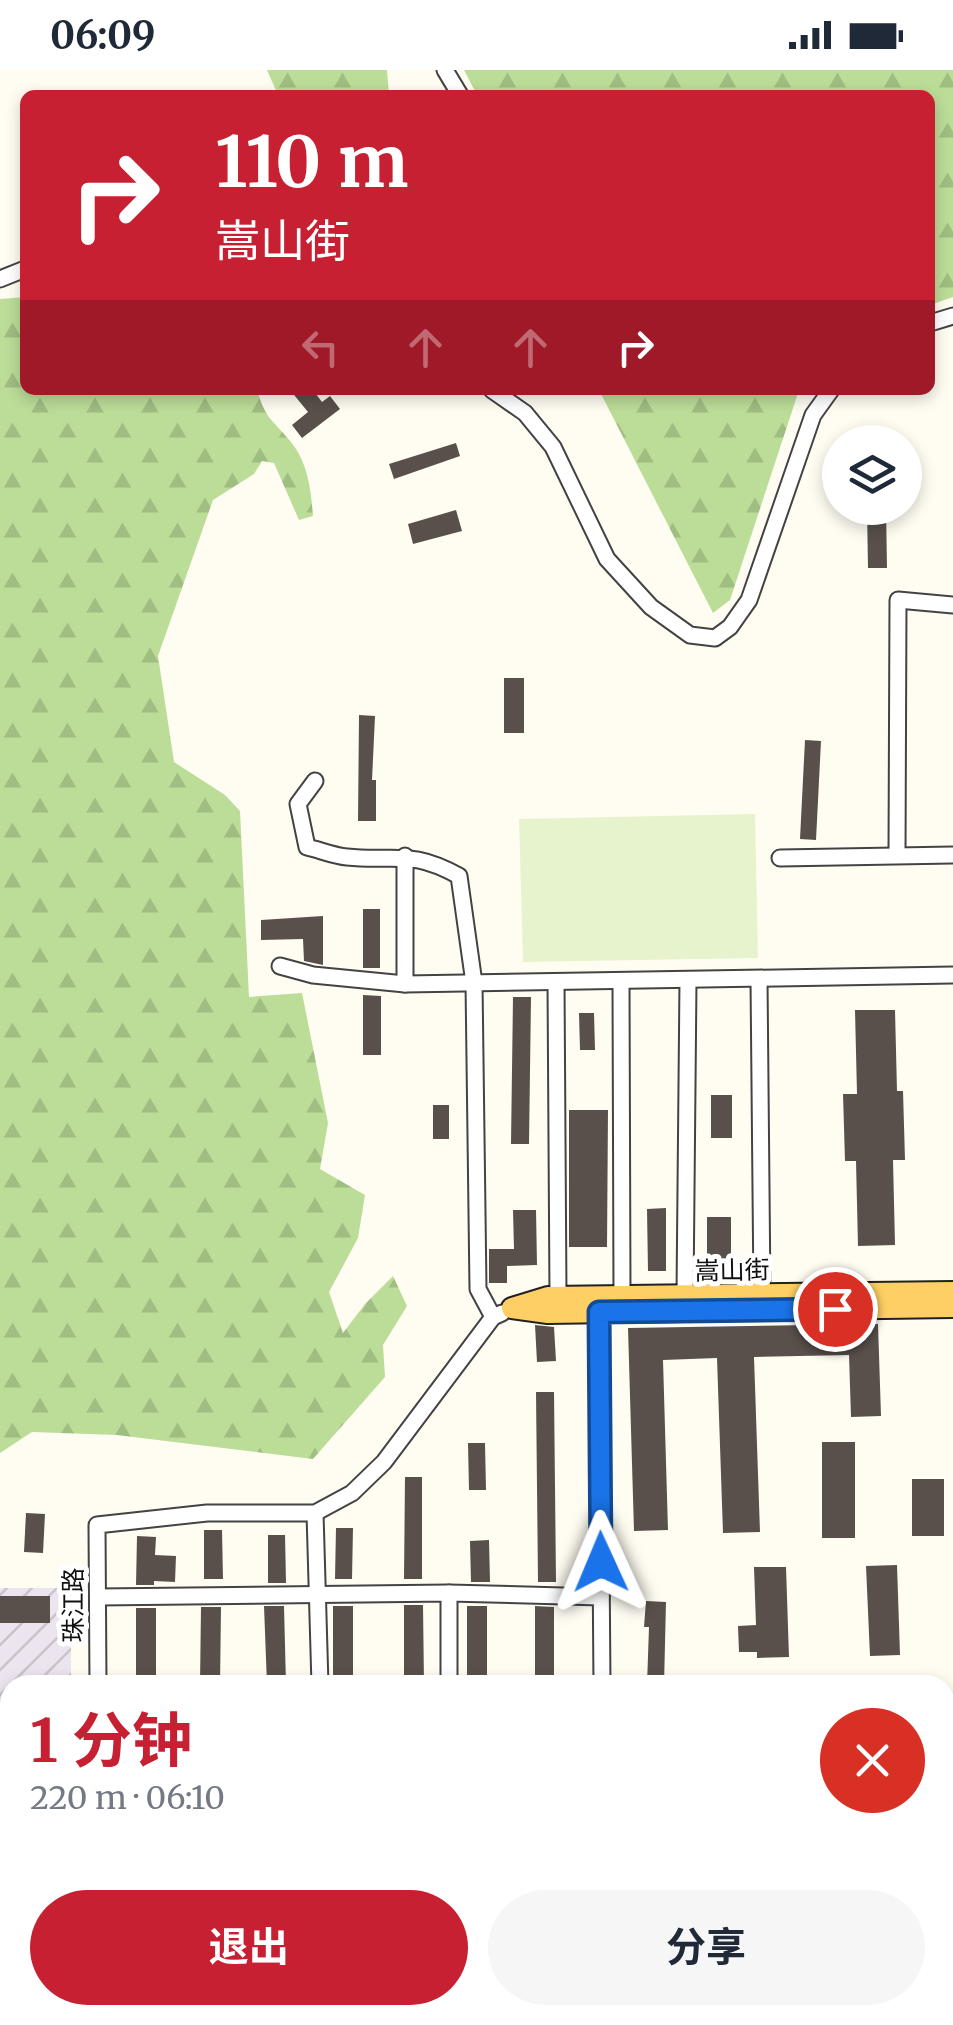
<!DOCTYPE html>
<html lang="zh">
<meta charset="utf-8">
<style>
body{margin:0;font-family:Merriweather,"Noto Sans SC",serif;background:#f6f6f7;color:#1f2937;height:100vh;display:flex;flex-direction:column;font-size:38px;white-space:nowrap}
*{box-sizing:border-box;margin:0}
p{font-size:32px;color:#747a83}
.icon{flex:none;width:55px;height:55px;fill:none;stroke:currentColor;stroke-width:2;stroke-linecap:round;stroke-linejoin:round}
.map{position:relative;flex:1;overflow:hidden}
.drawer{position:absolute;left:0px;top:1605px;width:955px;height:350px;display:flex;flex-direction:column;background:#fff;border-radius:30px 30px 0 0;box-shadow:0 5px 15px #0003}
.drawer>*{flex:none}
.banner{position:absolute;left:20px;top:20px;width:915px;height:305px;border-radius:15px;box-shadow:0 5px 15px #0003;background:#c72032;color:#fff;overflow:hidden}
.buttons{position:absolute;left:822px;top:355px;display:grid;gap:20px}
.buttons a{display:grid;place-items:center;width:100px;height:100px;border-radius:50%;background:#fff;box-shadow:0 5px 15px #0003;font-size:50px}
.pin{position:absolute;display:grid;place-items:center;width:85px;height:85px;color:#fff;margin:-42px;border:5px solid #fff;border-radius:50%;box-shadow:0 2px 10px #0007}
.me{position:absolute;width:110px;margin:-55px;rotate:359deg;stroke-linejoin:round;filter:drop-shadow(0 0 8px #0008)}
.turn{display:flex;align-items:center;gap:35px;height:210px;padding:0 30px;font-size:45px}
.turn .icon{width:130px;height:130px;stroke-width:2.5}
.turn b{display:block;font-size:70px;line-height:85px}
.lanes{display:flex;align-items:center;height:95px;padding:0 30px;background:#0003;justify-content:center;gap:50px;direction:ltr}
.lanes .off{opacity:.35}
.round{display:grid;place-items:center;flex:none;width:105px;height:105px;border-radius:52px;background:#f6f6f7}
.headline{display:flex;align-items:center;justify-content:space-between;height:170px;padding:0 30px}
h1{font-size:60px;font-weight:700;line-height:75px;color:#c72032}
.button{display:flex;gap:20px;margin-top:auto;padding:20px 30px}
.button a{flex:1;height:115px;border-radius:60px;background:#c72032;color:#fff;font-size:40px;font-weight:700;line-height:115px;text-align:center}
.button a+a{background:#f6f6f7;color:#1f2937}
.status{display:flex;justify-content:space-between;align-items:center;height:70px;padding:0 50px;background:#fff;direction:ltr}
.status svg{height:28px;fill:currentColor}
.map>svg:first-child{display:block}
.industrial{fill:url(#industrial-furrows)}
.forest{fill:url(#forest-firs)}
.pitch{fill:#e7f3cc}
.building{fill:#59504b}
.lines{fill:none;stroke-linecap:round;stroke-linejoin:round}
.minor-casing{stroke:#434343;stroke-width:19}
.major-casing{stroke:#212121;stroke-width:24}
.minor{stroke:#fff;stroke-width:15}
.major{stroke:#fecf64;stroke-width:20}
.route-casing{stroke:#114b97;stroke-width:25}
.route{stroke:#1a73e8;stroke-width:18}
.labels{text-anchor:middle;stroke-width:10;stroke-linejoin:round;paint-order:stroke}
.street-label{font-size:25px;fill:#101010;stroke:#fff}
</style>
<div class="status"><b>06:09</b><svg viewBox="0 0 49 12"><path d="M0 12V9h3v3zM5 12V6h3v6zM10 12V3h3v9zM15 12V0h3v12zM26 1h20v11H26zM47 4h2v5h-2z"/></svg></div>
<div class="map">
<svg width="953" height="1955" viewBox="0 0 953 1955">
<defs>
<pattern id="industrial-furrows" width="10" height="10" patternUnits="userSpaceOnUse" patternTransform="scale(2.5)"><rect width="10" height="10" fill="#ece4ee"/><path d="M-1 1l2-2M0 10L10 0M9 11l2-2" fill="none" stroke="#c9c3cb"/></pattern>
<pattern id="forest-firs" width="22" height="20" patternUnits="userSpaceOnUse" patternTransform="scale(2.5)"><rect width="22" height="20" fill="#bbdd98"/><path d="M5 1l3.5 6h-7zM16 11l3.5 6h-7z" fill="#a0bd82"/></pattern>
</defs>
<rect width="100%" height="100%" fill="#fffcf2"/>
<polygon class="industrial" points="0,1518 71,1518 71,1615 10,1615 10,1720 0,1720"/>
<g class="forest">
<polygon points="267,0 387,0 389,25 278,25"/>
<polygon points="464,0 953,0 953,227 930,235 930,25 477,25"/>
<path d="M 25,227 L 25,320 L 257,320 C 266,350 272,349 291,372 C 308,393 311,420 313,446 L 299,450 L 274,393 L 262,391 L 254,404 L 213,430 L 158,586 L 174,692 L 225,725 L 240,741 L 249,927 L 302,923 L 328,1053 L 320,1099 L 365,1125 L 358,1168 L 329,1222 L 343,1263 L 365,1234 L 393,1206 L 407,1236 L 383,1275 L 385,1307 L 313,1389 L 117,1365 L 32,1362 L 0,1383 L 0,229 Z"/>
<polygon points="599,320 799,320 730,530 713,543"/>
</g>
<polygon class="pitch" points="755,744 758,888 523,892 519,749"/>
<g class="building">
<polygon points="290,320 313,320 322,332 330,326 340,339 302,368 292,355 308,342"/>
<polygon points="456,373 460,386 394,409 389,394"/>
<polygon points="867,438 886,438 887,498 868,498"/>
<polygon points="456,440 462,461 413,474 408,454"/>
<rect x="504" y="608" width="20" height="55"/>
<polygon points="359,645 375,646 372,710 376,710 376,751 358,751"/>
<polygon points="805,670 821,671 816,770 800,769"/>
<rect x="363" y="839" width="17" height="59"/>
<polygon points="323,846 323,895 304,891 303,869 261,870 261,850"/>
<polygon points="363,925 381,926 381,985 363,985"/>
<polygon points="513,927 531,927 529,1074 511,1074"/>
<polygon points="855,940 895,940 897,1021 903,1021 905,1090 893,1090 895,1175 858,1176 856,1091 845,1091 843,1024 857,1024"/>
<polygon points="579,943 594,943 595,980 580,980"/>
<rect x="711" y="1025" width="21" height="43"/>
<rect x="433" y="1035" width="16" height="34"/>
<polygon points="569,1040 608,1040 607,1177 569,1177"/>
<polygon points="666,1138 666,1201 648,1201 647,1139"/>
<polygon points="513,1140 536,1140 537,1195 507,1196 507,1213 489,1213 489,1179 514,1179"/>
<rect x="707" y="1147" width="24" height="61"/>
<polygon points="878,1254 881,1346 851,1347 849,1285 754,1287 760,1462 723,1463 717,1288 663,1290 668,1460 634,1461 628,1258"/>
<polygon points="535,1255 554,1257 556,1291 537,1292"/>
<polygon points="536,1322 554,1322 556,1512 538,1512"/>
<rect x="822" y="1372" width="33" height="96"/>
<polygon points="468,1373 485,1373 486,1420 469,1420"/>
<polygon points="405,1407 422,1407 422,1509 404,1509"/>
<rect x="912" y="1409" width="32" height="57"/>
<polygon points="26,1443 45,1444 43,1483 24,1482"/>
<polygon points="336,1458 353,1458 352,1509 335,1509"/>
<polygon points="204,1460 222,1460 223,1509 204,1509"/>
<polygon points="268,1465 285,1465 286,1513 268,1513"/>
<polygon points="137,1466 156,1467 155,1485 176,1486 175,1512 154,1511 154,1515 136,1515"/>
<polygon points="489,1470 490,1512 471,1512 470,1471"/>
<polygon points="897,1495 900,1585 870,1586 866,1496"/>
<polygon points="754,1497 786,1497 789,1587 757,1588 757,1582 739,1582 738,1556 756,1555"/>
<rect x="0" y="1526" width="50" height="27"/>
<polygon points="646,1531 666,1532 664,1615 647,1615 649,1557 644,1557"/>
<polygon points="404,1535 423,1535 424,1615 404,1615"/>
<polygon points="264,1536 284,1536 286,1615 267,1615"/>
<rect x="333" y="1536" width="20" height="79"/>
<rect x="467" y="1536" width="20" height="79"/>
<polygon points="535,1536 554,1537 554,1615 535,1615"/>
<polygon points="201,1537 221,1537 220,1615 200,1615"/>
<rect x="136" y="1538" width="20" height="77"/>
</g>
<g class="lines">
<defs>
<g id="minor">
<polyline points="445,0 460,25"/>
<polyline points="0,209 25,199"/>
<polyline points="930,253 953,246"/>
<polyline points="492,320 525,343 553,377 607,489 651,537 690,565 715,568 730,557 749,530 813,345 831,320"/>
<path d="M 315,711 L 298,734 L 307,777 C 320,780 334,786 347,787 C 396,792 410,779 459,806 L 474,913 L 478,1219 L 493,1247"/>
<polyline points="897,785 898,530 953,535"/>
<polyline points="405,786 405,914 953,905"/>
<polyline points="780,788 953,785"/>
<polyline points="280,896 313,905 405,914"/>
<polyline points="759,909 762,1224"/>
<polyline points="621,911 622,1226"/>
<polyline points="556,912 558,1227"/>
<polyline points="685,1225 688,910"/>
<polyline points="599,1235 602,1615"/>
<polyline points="315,1443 320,1615"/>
<polyline points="98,1527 449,1523 601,1527"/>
<polyline points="98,1615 97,1455 207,1443 315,1443 352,1423 384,1392 493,1247 502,1243"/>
<polyline points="449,1615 449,1523"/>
<polyline points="0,1719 10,1719"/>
<polyline points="945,1724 953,1724"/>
<polyline points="945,1844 953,1844"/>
<polyline points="100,1945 100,1955"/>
<polyline points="451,1945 451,1955"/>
<polyline points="605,1945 605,1955"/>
<polyline points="250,1955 250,1945"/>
<polyline points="320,1955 320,1945"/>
</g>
<polyline id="major" points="953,1222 548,1227 512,1238 548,1243 953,1237"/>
</defs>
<use href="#minor" class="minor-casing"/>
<use href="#major" class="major-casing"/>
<use href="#minor" class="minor"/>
<use href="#major" class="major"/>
</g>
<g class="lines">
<defs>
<polyline id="route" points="601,1492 599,1242 835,1239"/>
</defs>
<use href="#route" class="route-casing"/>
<use href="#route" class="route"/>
</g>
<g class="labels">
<g class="street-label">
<text transform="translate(732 1200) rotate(-1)" y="9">嵩山街</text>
<text transform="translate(73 1535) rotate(-90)" y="9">珠江路</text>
</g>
</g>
</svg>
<div class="buttons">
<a><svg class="icon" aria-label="layers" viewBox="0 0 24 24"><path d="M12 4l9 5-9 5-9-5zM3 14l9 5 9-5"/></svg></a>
</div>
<div class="pin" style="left:835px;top:1239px;background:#d93025"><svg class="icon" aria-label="arrive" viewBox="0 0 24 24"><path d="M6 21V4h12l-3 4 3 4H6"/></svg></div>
<svg class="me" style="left:601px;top:1492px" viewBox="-20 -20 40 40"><path d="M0-17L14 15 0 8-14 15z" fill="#1a73e8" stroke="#fff" stroke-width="4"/></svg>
<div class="banner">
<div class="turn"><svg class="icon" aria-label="right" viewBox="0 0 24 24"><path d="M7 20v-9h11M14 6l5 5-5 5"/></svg><div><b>110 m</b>嵩山街</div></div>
<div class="lanes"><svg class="icon off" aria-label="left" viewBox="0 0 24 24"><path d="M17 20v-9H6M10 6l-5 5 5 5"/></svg><svg class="icon off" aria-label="ahead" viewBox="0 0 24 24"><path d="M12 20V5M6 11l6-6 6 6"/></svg><svg class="icon off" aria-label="ahead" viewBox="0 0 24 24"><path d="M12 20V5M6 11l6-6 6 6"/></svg><svg class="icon" aria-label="right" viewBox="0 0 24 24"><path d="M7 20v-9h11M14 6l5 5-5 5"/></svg></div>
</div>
<section class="drawer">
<div class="headline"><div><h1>1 分钟</h1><p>220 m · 06:10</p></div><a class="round" style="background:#d93025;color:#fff"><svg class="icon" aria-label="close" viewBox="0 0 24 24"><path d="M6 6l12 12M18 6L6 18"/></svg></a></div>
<div class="button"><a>退出</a><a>分享</a></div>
</section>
</div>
